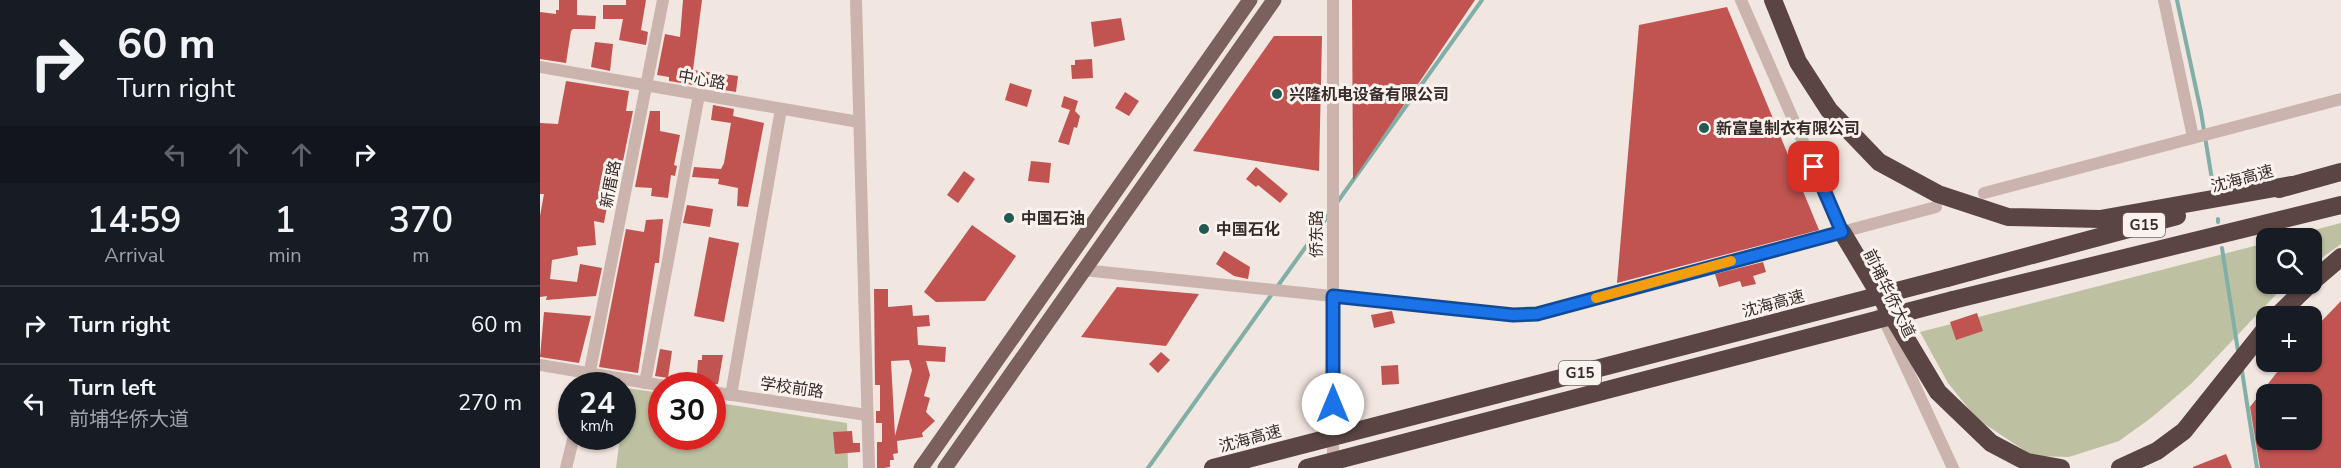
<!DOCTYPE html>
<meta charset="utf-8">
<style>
body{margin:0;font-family:"Nunito Sans","Noto Sans SC",sans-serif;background:#20242c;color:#f1f3f6;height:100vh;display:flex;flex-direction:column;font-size:22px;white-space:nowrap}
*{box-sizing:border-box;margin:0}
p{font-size:20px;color:#9ea1a6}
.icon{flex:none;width:33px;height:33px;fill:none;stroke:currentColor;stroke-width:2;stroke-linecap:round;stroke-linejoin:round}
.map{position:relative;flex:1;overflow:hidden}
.details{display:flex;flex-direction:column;background:#171b24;width:540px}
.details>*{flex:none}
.banner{background:#171b24;color:#f1f3f6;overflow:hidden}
.tools{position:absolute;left:1716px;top:228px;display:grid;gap:12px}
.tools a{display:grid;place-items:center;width:66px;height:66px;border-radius:12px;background:#171b24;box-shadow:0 2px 4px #0004;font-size:30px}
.speed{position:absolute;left:18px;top:372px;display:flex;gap:12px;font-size:30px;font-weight:700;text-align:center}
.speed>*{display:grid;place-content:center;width:78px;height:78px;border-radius:50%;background:#171b24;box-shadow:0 2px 4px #0004;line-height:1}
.speed small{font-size:15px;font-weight:400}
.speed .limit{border:9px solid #d22;background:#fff;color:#111}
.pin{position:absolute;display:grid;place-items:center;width:51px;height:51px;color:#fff;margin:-26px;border-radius:12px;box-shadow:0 3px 9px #0006}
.me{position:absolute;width:66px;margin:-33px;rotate:0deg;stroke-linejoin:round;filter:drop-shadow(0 0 4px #0008)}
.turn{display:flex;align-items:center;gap:21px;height:126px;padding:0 18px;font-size:27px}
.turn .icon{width:78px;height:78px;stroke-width:2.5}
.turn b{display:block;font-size:42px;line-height:51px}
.lanes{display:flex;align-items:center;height:57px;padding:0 18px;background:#0003;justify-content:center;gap:30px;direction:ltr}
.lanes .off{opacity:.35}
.eta{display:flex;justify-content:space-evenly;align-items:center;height:102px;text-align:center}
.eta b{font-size:36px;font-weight:600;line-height:42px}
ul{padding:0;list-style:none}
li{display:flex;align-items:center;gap:18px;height:78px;padding:0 18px;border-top:2px solid #363941}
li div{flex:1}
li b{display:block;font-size:22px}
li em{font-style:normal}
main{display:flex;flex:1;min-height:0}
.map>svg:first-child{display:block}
.green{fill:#bdc1a1}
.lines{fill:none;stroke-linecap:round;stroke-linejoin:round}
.stream{stroke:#81afa7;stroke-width:4}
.building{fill:#c15451;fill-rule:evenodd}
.minor{stroke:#cbb4ad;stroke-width:12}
.major{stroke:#7a615d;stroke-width:15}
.highway{stroke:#5a4543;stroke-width:18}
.highway-bridge{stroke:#5a4543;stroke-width:18}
.route-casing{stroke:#114b97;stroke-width:15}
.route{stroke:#1a73e8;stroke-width:10}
.slow{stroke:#f59e0b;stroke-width:10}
.poi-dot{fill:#225951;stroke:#faf2ed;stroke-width:2}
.labels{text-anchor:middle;stroke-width:6;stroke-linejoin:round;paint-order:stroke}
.shield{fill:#faf2ed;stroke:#736865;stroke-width:1.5}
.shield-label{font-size:15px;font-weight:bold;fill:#392d2b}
.street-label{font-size:16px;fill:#392d2b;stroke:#faf2ed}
.poi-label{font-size:16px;font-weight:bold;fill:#392d2b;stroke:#faf2ed;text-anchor:start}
</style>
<main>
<section class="details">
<div class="banner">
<div class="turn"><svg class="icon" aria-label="right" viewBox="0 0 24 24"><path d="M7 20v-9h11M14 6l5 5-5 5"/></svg><div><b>60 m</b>Turn right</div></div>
<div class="lanes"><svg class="icon off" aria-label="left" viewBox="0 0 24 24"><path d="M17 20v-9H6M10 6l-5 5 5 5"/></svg><svg class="icon off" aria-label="ahead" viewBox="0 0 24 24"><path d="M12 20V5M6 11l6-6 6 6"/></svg><svg class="icon off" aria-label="ahead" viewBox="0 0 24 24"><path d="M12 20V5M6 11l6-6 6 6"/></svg><svg class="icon" aria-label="right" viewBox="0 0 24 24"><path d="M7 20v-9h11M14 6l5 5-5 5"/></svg></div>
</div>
<div class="eta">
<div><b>14:59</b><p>Arrival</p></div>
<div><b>1</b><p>min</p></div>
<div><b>370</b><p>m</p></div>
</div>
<ul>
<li><svg class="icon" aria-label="right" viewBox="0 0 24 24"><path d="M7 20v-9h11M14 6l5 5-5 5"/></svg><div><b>Turn right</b></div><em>60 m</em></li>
<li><svg class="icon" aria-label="left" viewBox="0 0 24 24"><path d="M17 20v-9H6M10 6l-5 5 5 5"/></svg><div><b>Turn left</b><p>前埔华侨大道</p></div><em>270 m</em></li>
</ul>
</section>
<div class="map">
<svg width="1801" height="468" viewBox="0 0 1801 468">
<rect width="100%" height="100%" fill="#f2e6e1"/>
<g class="green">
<polygon points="1801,223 1801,244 1772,265 1772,238 1743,238"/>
<polygon points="1726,243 1726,284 1746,284 1652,383 1611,418 1579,441 1529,457 1493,456 1437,419 1408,383 1380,332"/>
<polygon points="86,388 121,393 122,436 172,436 173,402 307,423 308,468 76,468 80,437 82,436"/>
</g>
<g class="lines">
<g class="stream">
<polyline points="1637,0 1661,112 1674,192"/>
<polyline points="796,204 942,0"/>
<polyline points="1678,219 1678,222"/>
<polyline points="1682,248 1698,351"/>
<polyline points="737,287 790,213"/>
<polyline points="1702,371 1717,468"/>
<polyline points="608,468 732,294"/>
</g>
</g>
<g class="building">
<polygon points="19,0 37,0 37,15 56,16 55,29 33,29 31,31 26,63 0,59 0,12 16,14 16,10 19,10"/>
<polygon points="86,0 106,0 101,30 108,32 106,45 79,40 83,19 63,19 63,5 86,5"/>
<polygon points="143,0 162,0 153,70 198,76 196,92 129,81 129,77 117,75 125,34 140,37"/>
<polygon points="812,0 935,0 813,180"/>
<polygon points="1187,7 1279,230 1077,283 1099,25"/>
<polygon points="581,18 585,40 554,47 551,22"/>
<polygon points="734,36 782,36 779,171 653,151"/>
<polygon points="55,42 73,44 70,71 51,67"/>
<polygon points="552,59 553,78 532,79 531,65 535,65 535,60"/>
<polygon points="26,81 89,91 86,111 93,111 78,186 71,185 64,223 54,221 56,245 37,247 38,255 12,260 10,279 37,282 40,264 62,268 56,296 6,300 7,296 0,297 0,216 4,194 0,194 0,123 18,124"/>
<polygon points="470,83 492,90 487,107 465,100"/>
<polygon points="585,92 599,101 589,116 575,108"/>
<polygon points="524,96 538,101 535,111 540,116 537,128 534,127 529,145 518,142 530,110 521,107"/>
<polygon points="173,105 194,109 193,116 224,123 208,207 197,206 198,188 178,184 179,179 152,177 154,167 181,169 184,163 191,123 171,120"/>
<polygon points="110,111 120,111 120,131 140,135 134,165 137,166 135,176 131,175 128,198 111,196 112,188 95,187"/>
<polygon points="491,161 511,163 509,183 488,181"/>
<polygon points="716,167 748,194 740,203 718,185 716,187 706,179"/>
<polygon points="424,171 435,179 418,203 407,195"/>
<polygon points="147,205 173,209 170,227 143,223"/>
<polygon points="123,219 119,263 115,263 98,373 59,367 86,229 104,232 106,220"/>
<polygon points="432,225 476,256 445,301 396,302 384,292"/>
<polygon points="169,237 199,243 184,322 154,316"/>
<polygon points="684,251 710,267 708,279 694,276 676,264"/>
<polygon points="1223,262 1226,272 1213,276 1216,284 1202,287 1200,281 1179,287 1175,274"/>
<polygon points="577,287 659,294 626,346 541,337"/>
<path d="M 334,289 L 348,289 L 348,307 L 372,305 L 373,316 L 389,315 L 390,326 L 377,327 L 378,345 L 406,347 L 405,362 L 386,361 L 390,375 L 384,396 L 390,398 L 386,412 L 395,421 L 382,433 L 383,437 L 357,441 L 358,453 L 353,454 L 354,460 L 350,460 L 350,467 L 344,468 L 337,468 L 337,442 L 342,442 L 342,423 L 336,423 L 336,411 L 340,411 L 340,385 L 335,385 ZM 369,360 L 372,370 L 355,436 L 351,361 Z"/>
<path d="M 1801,301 L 1801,468 L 1720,468 L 1710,407 L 1745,362 L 1772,362 L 1772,331 ZM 1726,394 L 1772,394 L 1772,440 L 1726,440 Z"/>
<polygon points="852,311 855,323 834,328 831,315"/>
<polygon points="4,312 51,316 39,363 0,357"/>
<polygon points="1437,313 1443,331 1416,340 1410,322"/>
<polygon points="120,349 132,351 128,378 115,376"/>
<polygon points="621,352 630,360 618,373 609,364"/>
<polygon points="162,355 183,355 178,384 156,386 158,360 162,360"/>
<polygon points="858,365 859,384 842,385 841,366"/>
<polygon points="312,431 313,443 320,443 320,452 295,454 293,432"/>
<polygon points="1686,454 1692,468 1653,468 1653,467"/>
</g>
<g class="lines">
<g class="minor">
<polyline points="316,0 329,468"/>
<polyline points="1201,0 1305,238"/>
<polyline points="1624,0 1653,137"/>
<polyline points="0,67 319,122"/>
<polyline points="1444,193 1801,99"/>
<polyline points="543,270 973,315 997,313 1396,207"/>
<polyline points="1341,313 1413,468"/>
<polyline points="0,365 125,386"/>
<polyline points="105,383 159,95"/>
<polyline points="47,386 123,0"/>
<polyline points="172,392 327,415"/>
<polyline points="191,395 241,109"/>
<polyline points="793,467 793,0"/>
<polyline points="26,468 34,436"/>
</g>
<g class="major">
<polyline points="381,468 710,0"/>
<polyline points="405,468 734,0"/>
</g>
<g class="highway">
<polyline points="1233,0 1258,62 1289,110 1339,162 1398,194 1468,217 1560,219 1751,185"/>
<polyline points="1739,189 1801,172"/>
<polyline points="1302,232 1398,392 1451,443 1487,462 1521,468"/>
<polyline points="1407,278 1637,216"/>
<polyline points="1772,282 1801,257"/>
<polyline points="1413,300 1801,205"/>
<polyline points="1737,316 1770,284"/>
<polyline points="1580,468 1617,451 1644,431 1726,328"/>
</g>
<g class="highway-bridge">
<polyline points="673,468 1407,278"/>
<polyline points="767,468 1413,300"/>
</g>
</g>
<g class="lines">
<defs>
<polyline id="route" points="793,404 793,296 973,315 997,314 1302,232 1274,167"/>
</defs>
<use href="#route" class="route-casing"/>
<use href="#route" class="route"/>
<polyline class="slow" points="1056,298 1191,261"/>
</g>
<g class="poi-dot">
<circle cx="737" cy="94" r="6"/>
<circle cx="1164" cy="128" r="6"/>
<circle cx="469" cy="218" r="6"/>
<circle cx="664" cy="229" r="6"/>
</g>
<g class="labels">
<g class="shield">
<rect x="1583" y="213" width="42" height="24" rx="4.5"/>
<rect x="1019" y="361" width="42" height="24" rx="4.5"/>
</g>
<g class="shield-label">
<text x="1604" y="230">G15</text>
<text x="1040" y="378">G15</text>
</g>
<g class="street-label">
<text transform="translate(162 79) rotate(10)" y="6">中心路</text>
<text transform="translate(1702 178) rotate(-15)" y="6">沈海高速</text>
<text transform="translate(70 184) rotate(-79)" y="6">新厝路</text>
<text transform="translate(776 234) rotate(-90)" y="6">侨东路</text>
<text transform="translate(1350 293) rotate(64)" y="6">前埔华侨大道</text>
<text transform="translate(1233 303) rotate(-15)" y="6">沈海高速</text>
<text transform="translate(252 387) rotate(8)" y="6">学校前路</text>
<text transform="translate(710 438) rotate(-15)" y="6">沈海高速</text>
</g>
<g class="poi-label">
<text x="749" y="100">兴隆机电设备有限公司</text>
<text x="1176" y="134">新富皇制衣有限公司</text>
<text x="481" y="224">中国石油</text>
<text x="676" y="235">中国石化</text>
</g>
</g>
</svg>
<div class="tools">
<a><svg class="icon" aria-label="search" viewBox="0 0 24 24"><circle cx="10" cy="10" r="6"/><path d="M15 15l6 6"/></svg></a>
<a>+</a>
<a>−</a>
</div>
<div class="speed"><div>24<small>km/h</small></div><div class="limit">30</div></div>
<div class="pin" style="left:1274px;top:167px;background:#d93025"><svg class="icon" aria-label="arrive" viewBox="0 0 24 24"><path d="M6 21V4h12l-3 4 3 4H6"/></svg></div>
<svg class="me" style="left:793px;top:404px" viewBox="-20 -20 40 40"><circle r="19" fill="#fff"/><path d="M0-13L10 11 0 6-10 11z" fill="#1a73e8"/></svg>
</div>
</main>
